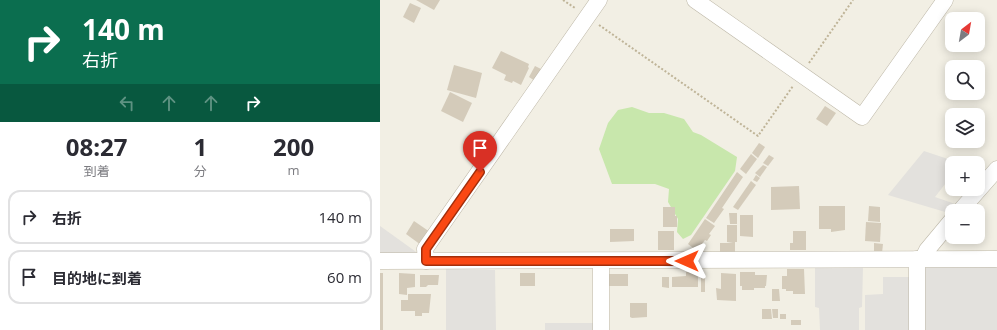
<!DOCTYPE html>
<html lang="ja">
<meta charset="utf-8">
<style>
body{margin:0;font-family:"Open Sans","Noto Sans JP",sans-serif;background:#f2f2f3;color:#2b2b33;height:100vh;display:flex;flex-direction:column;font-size:15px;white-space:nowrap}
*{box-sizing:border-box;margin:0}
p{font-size:13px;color:#7c7c81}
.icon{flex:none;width:22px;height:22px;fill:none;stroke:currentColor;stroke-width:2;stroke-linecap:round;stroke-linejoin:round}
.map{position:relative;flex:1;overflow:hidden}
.drawer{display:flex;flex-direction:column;background:#fff;width:380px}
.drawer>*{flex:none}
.top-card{background:#0b6e4f;color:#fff;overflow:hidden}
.needle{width:26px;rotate:31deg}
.controls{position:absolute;left:565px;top:12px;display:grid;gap:8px}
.controls a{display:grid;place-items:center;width:40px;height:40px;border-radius:8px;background:#fff;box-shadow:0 2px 10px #0003;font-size:20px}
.pin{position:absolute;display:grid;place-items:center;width:34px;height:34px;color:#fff;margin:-41px -17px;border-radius:50% 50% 50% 0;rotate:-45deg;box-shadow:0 0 4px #0007}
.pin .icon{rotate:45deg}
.me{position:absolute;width:44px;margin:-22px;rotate:270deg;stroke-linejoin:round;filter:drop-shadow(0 0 3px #0008)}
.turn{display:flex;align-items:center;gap:14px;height:84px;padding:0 16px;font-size:18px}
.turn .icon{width:52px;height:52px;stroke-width:2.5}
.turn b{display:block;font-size:28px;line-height:34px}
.lanes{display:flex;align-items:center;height:38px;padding:0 16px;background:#0003;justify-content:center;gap:20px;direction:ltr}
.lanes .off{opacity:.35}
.eta{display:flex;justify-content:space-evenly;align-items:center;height:68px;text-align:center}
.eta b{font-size:24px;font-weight:700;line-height:28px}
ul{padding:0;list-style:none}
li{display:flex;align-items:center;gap:12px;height:54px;margin:0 8px 6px;padding:0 8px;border:2px solid #e1e1e2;border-radius:12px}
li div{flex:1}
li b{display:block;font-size:15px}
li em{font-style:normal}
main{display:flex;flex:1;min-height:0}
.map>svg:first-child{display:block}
.green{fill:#c8e7ac}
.parking{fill:#e3e1dd}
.building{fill:#d4cbba}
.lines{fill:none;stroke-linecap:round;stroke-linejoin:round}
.minor-casing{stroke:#bdb7a7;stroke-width:17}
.path{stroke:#bfb498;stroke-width:2;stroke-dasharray:2 2;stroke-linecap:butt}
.minor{stroke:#fff;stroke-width:16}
.route-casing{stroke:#a22f0c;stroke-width:10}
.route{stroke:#fa4813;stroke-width:7}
</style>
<main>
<section class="drawer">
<div class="top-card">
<div class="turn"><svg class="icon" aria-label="right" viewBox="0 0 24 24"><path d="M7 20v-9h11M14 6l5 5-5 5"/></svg><div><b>140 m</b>右折</div></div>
<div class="lanes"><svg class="icon off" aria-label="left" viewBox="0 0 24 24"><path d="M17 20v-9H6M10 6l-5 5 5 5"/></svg><svg class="icon off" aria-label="ahead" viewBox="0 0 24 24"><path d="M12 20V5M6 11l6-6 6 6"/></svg><svg class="icon off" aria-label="ahead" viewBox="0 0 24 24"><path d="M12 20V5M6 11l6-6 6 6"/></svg><svg class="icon" aria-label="right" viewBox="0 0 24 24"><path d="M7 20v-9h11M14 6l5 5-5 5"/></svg></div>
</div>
<div class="eta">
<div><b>08:27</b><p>到着</p></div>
<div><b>1</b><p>分</p></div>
<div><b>200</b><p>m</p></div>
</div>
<ul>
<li><svg class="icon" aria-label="right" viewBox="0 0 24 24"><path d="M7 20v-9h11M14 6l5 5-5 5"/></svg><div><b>右折</b></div><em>140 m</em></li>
<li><svg class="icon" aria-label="arrive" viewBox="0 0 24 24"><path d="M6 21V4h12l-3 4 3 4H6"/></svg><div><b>目的地に到着</b></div><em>60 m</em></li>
</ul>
</section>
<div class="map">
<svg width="617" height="330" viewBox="0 0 617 330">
<rect width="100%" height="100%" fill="#f2efe4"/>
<polygon class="green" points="252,107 269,113 284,113 304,119 313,132 321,135 357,157 355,171 311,235 303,239 297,232 298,219 288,202 289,189 275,184 232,184 219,149 228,123 238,110"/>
<g class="parking">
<polygon points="544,151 580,163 572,163 572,175 555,197 581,206 576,211 572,211 572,214 508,195"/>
<polygon points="0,226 39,254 0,254"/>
<polygon points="546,266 615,267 617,268 617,330 543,330 542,270"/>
<polygon points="483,267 482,307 479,308 479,330 440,330 439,308 435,307 435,268"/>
<polygon points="66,269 115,270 116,330 66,330"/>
<polygon points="503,277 532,277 531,330 485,330 485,295 503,294"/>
<rect x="165" y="323" width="53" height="7"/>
</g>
<g class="building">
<polygon points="36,0 60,0 54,10"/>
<polygon points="30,3 41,8 34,23 23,17"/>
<polygon points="121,51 149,64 148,67 149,68 141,85 133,81 132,83 124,80 126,75 112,68"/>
<polygon points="74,65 102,73 96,98 67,90"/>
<polygon points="155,66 161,69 155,81 149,77"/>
<polygon points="70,92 92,103 83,122 61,111"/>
<polygon points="445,106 456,113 447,126 436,119"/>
<polygon points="379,143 385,147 378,158 372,153"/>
<polygon points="371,154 377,159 366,174 360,169"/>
<polygon points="389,155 394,158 388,166 383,163"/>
<polygon points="383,165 387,167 380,177 375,173"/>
<polygon points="357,172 363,177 342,208 344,209 334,223 326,218"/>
<polygon points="376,175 380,178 377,182 373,180"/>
<polygon points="371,181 376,185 358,210 353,207"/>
<polygon points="419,186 420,209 391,210 391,187"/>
<polygon points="439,206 465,206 465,230 451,232 451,229 439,229"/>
<polygon points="489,206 500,207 500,222 488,221"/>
<polygon points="283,207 295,207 295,216 297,216 297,227 283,227"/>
<polygon points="349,213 357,213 357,224 350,224"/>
<polygon points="360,215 373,215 373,237 360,236"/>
<polygon points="325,219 335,226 329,234 331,235 327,241 325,240 317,251 308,244"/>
<polygon points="34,221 50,232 41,245 26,234"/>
<polygon points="486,222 501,223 500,242 485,241"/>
<polygon points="347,225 357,225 357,242 355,242 355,253 340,252 340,243 353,243 347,242"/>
<polygon points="230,229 254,229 254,241 230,242"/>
<rect x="278" y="231" width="16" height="19"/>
<polygon points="413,231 426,231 426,250 410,250 410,243 413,243"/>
<polygon points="494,243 503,244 502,253 494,252"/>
<polygon points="407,269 424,269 425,294 413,294 413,291 406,291 406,289 402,289 402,276 407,276"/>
<polygon points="306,272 318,272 318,287 292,287 292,277 306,276"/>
<polygon points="360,272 375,272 375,275 387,275 386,286 385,286 385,288 374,288 374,290 362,290 362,286 360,286"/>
<rect x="0" y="273" width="3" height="57"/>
<polygon points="19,273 35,274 35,287 27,288 27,295 19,294"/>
<rect x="140" y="273" width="15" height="13"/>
<polygon points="341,273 356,274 356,301 337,300 336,288 341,289"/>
<polygon points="225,274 248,274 248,286 226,286"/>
<polygon points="40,275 59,275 58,285 48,285 46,287 40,287"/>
<polygon points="282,277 289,277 289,288 282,287"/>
<rect x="321" y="277" width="4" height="15"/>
<polygon points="392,289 399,289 400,301 392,301"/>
<polygon points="28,294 51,294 49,313 42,313 42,316 35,316 35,311 21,311 21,300 28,300"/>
<polygon points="250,303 267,303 267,317 252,318 250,317"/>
<polygon points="382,309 391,309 392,319 382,319"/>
<polygon points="392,309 398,309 398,318 393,318"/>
<rect x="400" y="314" width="6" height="5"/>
<rect x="411" y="320" width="10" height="5"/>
</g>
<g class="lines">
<defs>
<g id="minor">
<polyline points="315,0 482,117 565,0"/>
<polyline points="580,211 617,169"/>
<polyline points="537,259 537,330"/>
<polyline points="542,260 547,250 572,220"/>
<polyline points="0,261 617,259"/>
<polyline points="46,261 45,249 219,0"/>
<polyline points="221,330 221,261"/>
</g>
</defs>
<use href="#minor" class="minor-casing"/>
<g class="path">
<polyline points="183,0 195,8"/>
<polyline points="219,25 378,136 413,86"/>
<polyline points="429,63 473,0"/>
</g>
<use href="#minor" class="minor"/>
</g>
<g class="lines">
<defs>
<polyline id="route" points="100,172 46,249 46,261 307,261"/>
</defs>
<use href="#route" class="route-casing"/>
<use href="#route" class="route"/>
</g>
</svg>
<div class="controls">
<a><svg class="needle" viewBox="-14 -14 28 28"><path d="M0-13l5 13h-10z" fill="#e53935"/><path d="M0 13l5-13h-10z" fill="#7c7c81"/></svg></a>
<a><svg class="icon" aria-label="search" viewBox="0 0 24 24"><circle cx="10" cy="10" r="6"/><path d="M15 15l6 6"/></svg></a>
<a><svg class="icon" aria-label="layers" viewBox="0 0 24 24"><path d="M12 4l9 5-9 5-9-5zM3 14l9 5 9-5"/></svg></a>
<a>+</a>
<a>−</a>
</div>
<div class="pin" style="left:100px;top:172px;background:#d93025"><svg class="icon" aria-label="arrive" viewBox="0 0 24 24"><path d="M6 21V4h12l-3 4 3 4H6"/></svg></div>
<svg class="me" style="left:307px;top:261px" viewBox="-20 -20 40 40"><path d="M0-17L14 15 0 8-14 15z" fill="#fa4813" stroke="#fff" stroke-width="4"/></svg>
</div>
</main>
